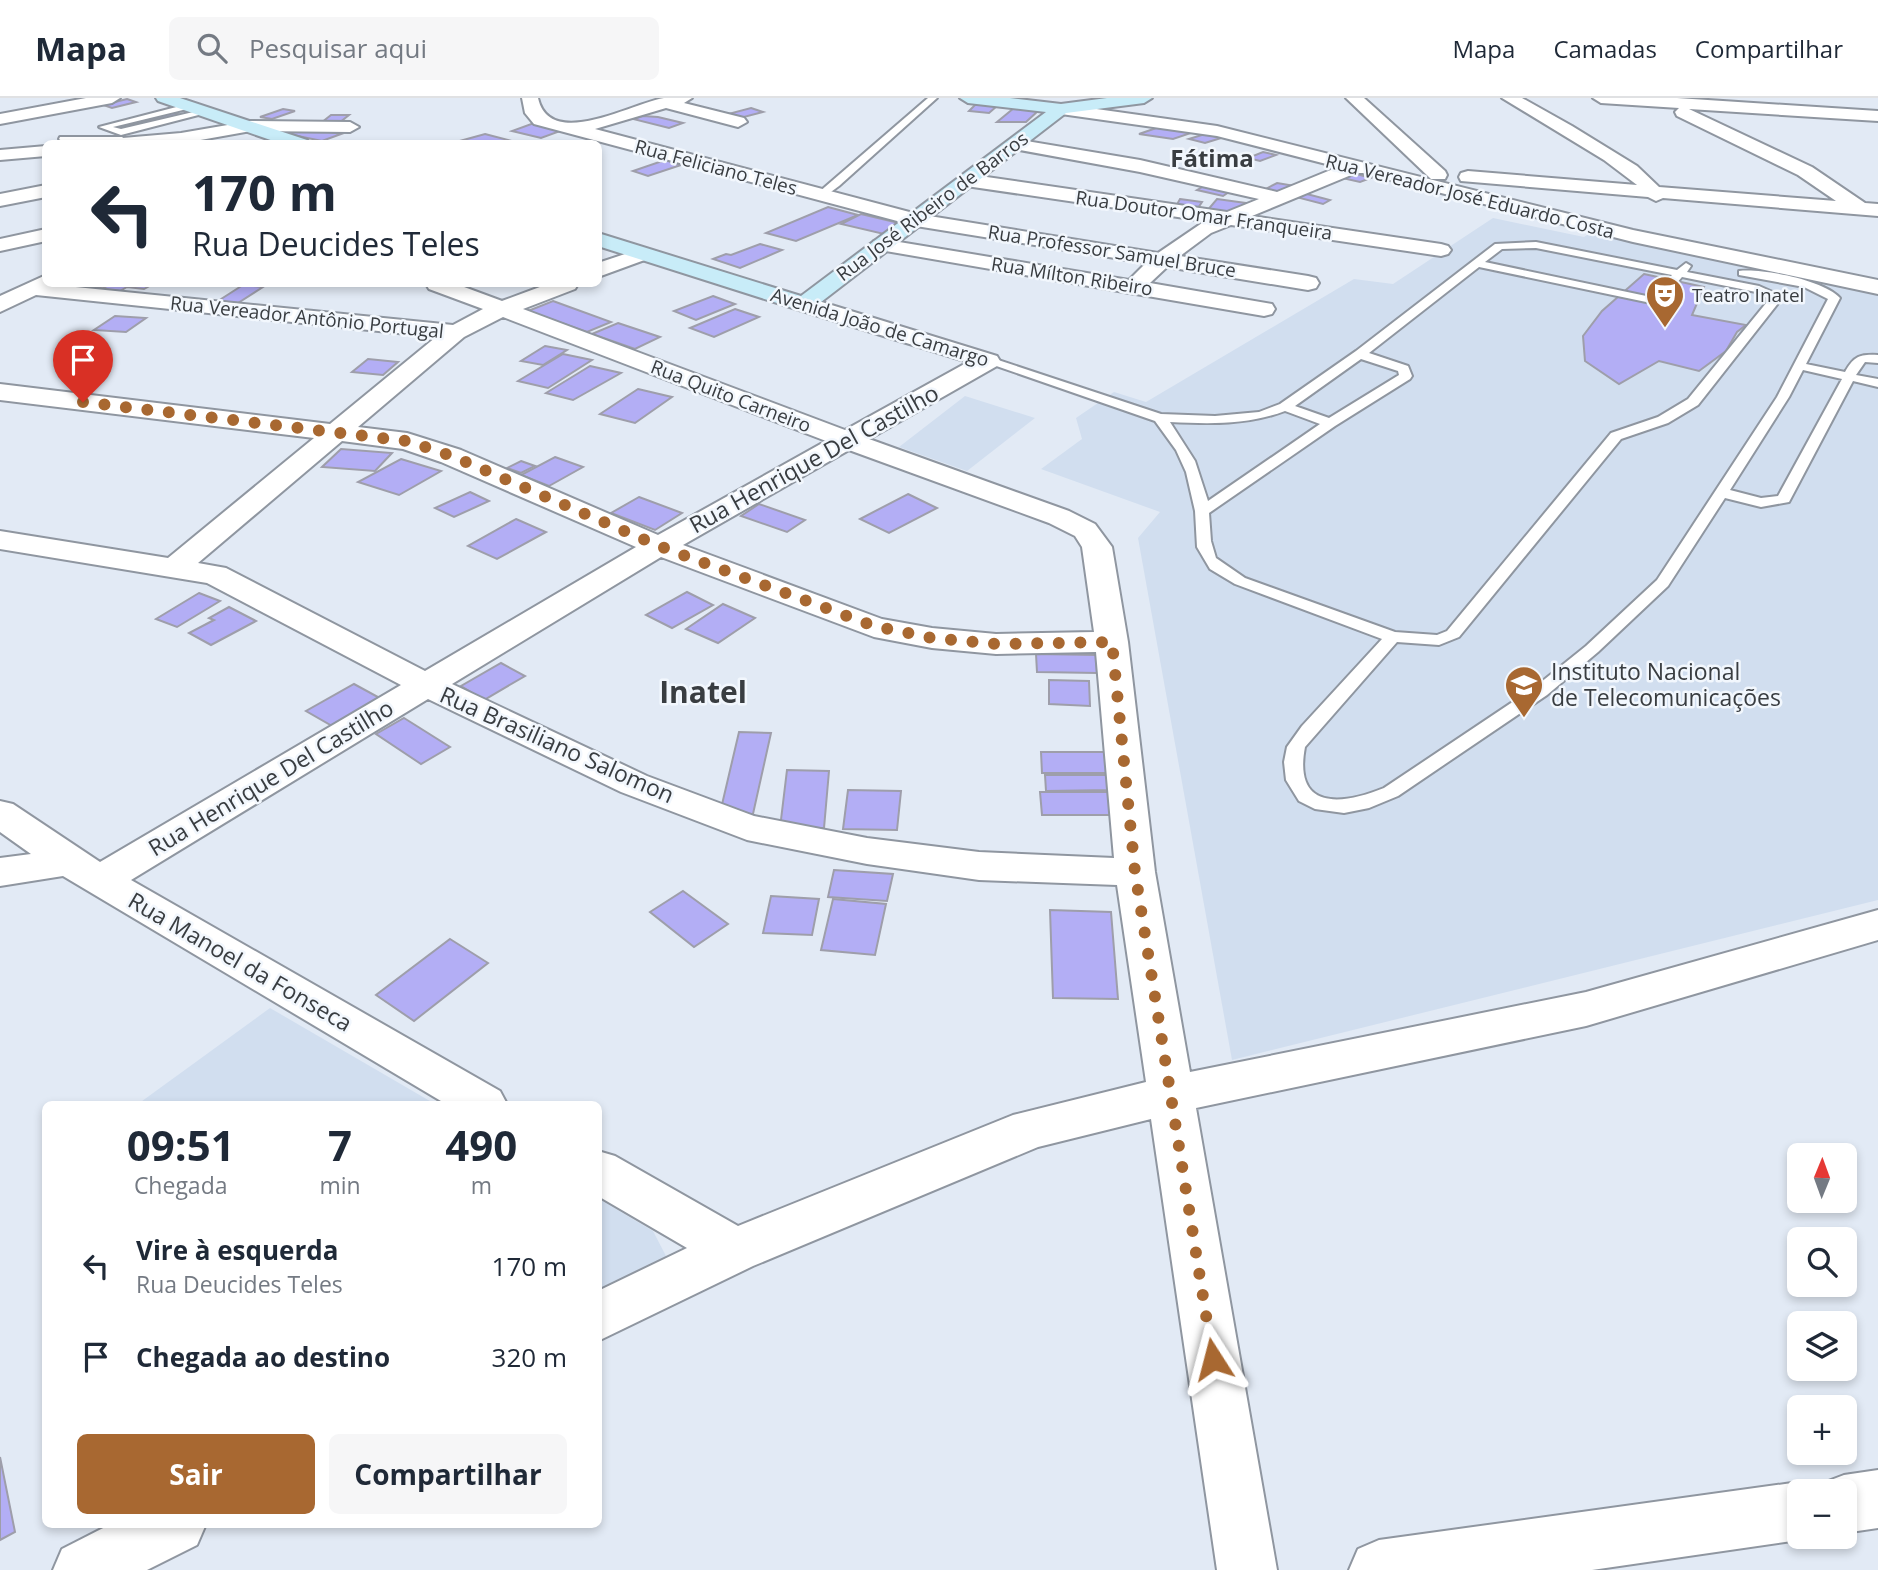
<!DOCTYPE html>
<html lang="pt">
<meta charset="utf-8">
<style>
body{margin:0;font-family:"Open Sans",sans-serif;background:#f6f6f7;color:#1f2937;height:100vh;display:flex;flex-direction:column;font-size:26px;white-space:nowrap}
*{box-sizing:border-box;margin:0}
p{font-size:23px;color:#747a83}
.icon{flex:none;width:38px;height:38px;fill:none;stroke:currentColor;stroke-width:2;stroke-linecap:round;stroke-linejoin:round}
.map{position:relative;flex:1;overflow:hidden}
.sheet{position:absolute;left:42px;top:1003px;width:560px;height:427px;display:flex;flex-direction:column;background:#fff;border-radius:10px;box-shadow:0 4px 10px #0003}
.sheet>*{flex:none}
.top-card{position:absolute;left:42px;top:42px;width:560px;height:147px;border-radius:10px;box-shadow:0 4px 10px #0003;background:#fff;color:#1f2937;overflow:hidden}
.needle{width:46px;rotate:1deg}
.controls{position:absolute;left:1787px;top:1045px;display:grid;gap:14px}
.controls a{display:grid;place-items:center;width:70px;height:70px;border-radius:10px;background:#fff;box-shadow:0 4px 10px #0003;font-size:35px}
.pin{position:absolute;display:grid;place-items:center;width:60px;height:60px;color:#fff;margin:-72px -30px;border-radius:50% 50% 50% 0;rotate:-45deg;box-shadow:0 0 7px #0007}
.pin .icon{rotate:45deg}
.me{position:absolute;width:77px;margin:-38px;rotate:351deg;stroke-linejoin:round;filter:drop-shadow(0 0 5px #0008)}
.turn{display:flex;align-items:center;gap:24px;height:147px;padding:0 35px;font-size:32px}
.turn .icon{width:91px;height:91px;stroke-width:2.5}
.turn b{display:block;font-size:49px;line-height:60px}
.eta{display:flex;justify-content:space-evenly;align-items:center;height:119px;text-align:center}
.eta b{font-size:42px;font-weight:700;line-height:49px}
.primary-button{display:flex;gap:14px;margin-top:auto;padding:14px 35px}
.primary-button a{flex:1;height:80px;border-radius:10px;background:#a86831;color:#fff;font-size:28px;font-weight:700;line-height:80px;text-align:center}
.primary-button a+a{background:#f6f6f7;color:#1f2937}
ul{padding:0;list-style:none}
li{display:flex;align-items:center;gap:21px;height:91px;padding:0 35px}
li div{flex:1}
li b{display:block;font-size:26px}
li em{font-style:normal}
header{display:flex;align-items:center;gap:42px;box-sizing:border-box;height:98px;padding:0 35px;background:#fff;border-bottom:2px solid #e0e1e3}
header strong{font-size:33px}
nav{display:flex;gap:38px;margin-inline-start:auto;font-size:24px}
.search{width:490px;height:63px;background:#f6f6f7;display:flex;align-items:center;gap:18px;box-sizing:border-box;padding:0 24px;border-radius:10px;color:#747a83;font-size:26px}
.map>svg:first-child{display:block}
.built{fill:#d1deef}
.building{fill:#b3aef5;stroke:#9e9eaa;stroke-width:2}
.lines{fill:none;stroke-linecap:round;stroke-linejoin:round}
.lane-casing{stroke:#8f96a0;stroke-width:4}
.street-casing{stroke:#8f96a0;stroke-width:4}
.secondary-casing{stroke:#8f96a0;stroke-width:4}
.lane{fill:#fff;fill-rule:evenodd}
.street{fill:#fff;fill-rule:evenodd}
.secondary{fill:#c8ecf8;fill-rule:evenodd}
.route{stroke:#a86831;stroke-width:12;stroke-dasharray:0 21.6}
.labels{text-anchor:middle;stroke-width:5;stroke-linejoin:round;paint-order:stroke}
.far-street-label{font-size:19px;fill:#393d41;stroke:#f2f7fd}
.far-poi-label{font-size:19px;fill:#393d41;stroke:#f2f7fd;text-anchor:start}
.street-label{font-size:23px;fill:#393d41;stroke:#f2f7fd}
.poi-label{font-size:23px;fill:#393d41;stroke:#f2f7fd;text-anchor:start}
.far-district-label{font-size:24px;font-weight:bold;fill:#393d41;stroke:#f2f7fd}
.district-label{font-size:30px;font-weight:bold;fill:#393d41;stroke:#f2f7fd}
</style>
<header>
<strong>Mapa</strong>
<div class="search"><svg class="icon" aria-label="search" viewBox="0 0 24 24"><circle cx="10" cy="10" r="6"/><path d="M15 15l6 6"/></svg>Pesquisar aqui</div>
<nav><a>Mapa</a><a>Camadas</a><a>Compartilhar</a></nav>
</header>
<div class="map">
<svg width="1878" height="1472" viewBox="0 0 1878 1472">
<rect width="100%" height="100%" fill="#e2eaf5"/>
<g class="built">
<polygon points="1493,120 1584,139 1595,132 1878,196 1878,802 1232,962 1138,440 1160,414 1041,371 1082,341 1076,320 1114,294 1146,304 1354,181 1393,186"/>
<polygon points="965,298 1035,320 967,373 899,349"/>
<polygon points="270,910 435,1006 138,1006"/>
<polygon points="599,1101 653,1133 667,1160 599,1194"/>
</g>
<g class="building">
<polygon points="127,1 136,4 112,10 103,7"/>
<polygon points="976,6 997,8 989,15 969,13"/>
<polygon points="751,10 763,14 740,20 728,16"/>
<polygon points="1014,10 1039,12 1026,24 997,24"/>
<polygon points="283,11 295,13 272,21 260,19"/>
<polygon points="169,13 180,17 129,30 117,25"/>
<polygon points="331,17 349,17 339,25 321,25"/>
<polygon points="643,18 658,19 683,25 669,30 633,21"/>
<polygon points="534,25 563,32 541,40 512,33"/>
<polygon points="1162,28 1191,35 1173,41 1139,36"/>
<polygon points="307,30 341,36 322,43 288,36"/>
<polygon points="485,36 523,46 456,44"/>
<polygon points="1205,36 1221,40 1205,45 1189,41"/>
<polygon points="1263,54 1276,57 1260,63 1248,60"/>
<polygon points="665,62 681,67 648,78 633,73"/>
<polygon points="1353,75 1371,80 1360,84 1342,80"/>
<polygon points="1277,85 1295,88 1280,97 1262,93"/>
<polygon points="1206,87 1232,92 1223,98 1197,92"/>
<polygon points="1303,95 1330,102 1323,106 1296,99"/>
<polygon points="1180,101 1202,104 1196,113 1175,110"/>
<polygon points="1217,101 1246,105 1236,118 1206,114"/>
<polygon points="828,109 858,117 796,143 766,135"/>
<polygon points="861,116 903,126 884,136 841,126"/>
<polygon points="760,146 782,152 740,170 713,161 726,156 731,157"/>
<polygon points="1644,176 1704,189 1692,217 1746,227 1737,234 1726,253 1699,273 1659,263 1619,286 1585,263 1583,238 1602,213"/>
<polygon points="59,186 107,186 99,190"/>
<polygon points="111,186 153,186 144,191 127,189 120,193 101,191"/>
<polygon points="243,187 263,189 238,205 218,203"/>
<polygon points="713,198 735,206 696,222 674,213"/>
<polygon points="553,203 611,224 587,234 528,213"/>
<polygon points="735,211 759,219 714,239 690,230"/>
<polygon points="115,218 146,220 126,234 94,232"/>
<polygon points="618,225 660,239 635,251 592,236"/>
<polygon points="545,248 567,252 543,267 521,263"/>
<polygon points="563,256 592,262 548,290 518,283"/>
<polygon points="368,261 398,264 383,277 352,274"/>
<polygon points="590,268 621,275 573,302 546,295"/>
<polygon points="638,291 672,299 635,325 600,316"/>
<polygon points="341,351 392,355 375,373 322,369"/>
<polygon points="555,359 583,369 549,388 521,377"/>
<polygon points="401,361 441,373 399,397 358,384"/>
<polygon points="521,363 535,368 521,375 507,370"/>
<polygon points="470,394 489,403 454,419 435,410"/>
<polygon points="908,396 937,410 889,435 860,421"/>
<polygon points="639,399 682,415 655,432 611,415"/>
<polygon points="759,406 805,422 787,434 741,418"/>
<polygon points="516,421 546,434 497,461 468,448"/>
<polygon points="687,494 713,507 672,530 646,517"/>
<polygon points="199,495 220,503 177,529 156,521"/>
<polygon points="723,506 755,520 718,545 686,531"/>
<polygon points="229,509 256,523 211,547 189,535 214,522 209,520"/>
<polygon points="1036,556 1096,557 1097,575 1037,574"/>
<polygon points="501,565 525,578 484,602 461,588"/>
<polygon points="1049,582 1089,583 1090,608 1049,606"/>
<polygon points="354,586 389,605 341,633 306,613"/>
<polygon points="404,620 450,649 421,666 376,636"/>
<polygon points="739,634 771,635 753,716 720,715"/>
<polygon points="1041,654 1104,654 1107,675 1042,675"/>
<polygon points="787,672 829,673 824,730 780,730"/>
<polygon points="1045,677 1107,677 1110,692 1046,693"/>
<polygon points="848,692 901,693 897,732 843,731"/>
<polygon points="1040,694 1110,694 1113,717 1042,717"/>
<polygon points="834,772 893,776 887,803 828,799"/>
<polygon points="683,793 728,826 694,849 650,814"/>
<polygon points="771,798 819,801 812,837 763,835"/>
<polygon points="833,801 886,806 875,857 821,852"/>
<polygon points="1050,812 1111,814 1118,901 1053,900"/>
<polygon points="450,841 488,865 414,923 376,897"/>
<polygon points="0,1359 15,1434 0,1442"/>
</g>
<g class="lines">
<defs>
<g id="lane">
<polygon points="928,0 937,0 839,88 824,99 818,99 818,95"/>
<polygon points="188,6 191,10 113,29 121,31 206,11 210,14 121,37 99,29"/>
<polygon points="60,39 122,39 126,42 122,45 63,44 59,41"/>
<path d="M 1536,144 L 1677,172 L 1686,165 L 1691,168 L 1687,174 L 1759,188 L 1777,196 L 1779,204 L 1698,307 L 1668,325 L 1621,341 L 1459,539 L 1439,547 L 1397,544 L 1305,649 C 1293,713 1342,707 1384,690 L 1535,589 L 1586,548 L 1657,482 L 1777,299 L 1828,201 L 1804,189 L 1739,177 L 1739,173 C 1762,170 1824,182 1840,200 L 1806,266 L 1845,274 C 1854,258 1860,256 1878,257 L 1878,265 L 1865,264 L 1856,277 L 1878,281 L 1878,289 L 1853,283 L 1789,404 L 1761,409 L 1725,400 L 1668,488 L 1598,554 L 1547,597 L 1398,698 L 1369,710 L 1344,715 L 1315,711 L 1299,703 L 1286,682 L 1284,664 L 1287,649 L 1302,628 L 1382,541 L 1235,486 L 1210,471 L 1197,449 L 1195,413 L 1186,374 L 1176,352 L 1155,323 L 982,263 L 992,260 L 1161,316 L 1215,318 L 1259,314 L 1280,306 L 1356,253 L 1495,146 ZM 1536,150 L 1672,177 L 1651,199 L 1485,164 L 1502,151 ZM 1479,169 L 1651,205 L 1660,204 L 1682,179 L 1756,194 L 1767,200 L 1767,204 L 1688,301 L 1658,319 L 1611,335 L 1447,533 L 1437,537 L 1395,534 L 1245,480 L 1216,460 L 1211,443 L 1209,415 L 1335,328 L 1410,281 L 1412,278 L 1408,268 L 1369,255 ZM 1361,261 L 1398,273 L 1399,277 L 1329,320 L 1295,308 ZM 1803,272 L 1842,281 L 1778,398 L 1761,400 L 1730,392 L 1789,299 ZM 1285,313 L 1320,326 L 1208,403 L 1195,363 L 1170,324 C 1210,326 1248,327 1285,313 Z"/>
</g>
<g id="street">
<polygon points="86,0 120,0 112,5 0,26 0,16"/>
<path d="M 522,0 L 538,0 C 550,53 632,5 664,0 C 673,0 683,0 692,0 L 684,5 L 744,20 L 747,24 L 738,29 L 666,10 L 595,31 L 917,116 L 1158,155 L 1205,123 L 966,88 L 957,82 L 966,76 L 1227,114 L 1259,101 L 1140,74 L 1014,51 L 1005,46 L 1014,41 L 1140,62 L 1277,94 L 1338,69 L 1217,38 L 1061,16 L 1053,11 L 1061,6 L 1217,28 L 1633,132 L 1878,182 L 1878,196 L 1633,144 L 1363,75 L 1356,75 L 1252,118 L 1441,146 L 1448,148 L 1451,152 L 1448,156 L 1441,158 L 1231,127 L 1211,135 L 1180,158 L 1308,178 L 1316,180 L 1319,185 L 1316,190 L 1308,192 L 1167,169 L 1150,185 L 1272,206 L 1275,211 L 1272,216 L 1264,218 L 874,151 L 871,147 L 874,143 L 881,141 L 1129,182 L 1146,165 L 916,128 L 534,26 L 525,15 Z"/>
<polygon points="1346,0 1364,0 1445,73 1447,77 1445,81 1431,81"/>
<polygon points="1502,0 1522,0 1572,28 1637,68 1659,89 1836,103 1798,77 1677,18 1675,14 1679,10 1601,5 1593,0 1677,0 1878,13 1878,23 1689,11 1812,69 1865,105 1878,106 1878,118 1663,100 1656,103 1648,99 1461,83 1459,79 1461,75 1468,73 1637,87 1604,62"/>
<polygon points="251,23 350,24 359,29 350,34 251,33 178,46 102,46 111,41 181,35"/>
<polygon points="46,48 46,58 0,62 0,52"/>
<polygon points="46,87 46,99 0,108 0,96"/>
<polygon points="46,131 46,143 0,153 0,141"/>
<polygon points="643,150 650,152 654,156 650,160 598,179 598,165"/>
<path d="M 46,177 L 46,186 L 453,227 L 483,211 L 429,191 L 426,186 L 456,186 L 502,203 L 548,186 L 578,186 L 575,191 L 523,211 L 845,332 L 968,264 L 796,211 L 793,206 L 796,201 L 812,201 L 997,258 L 1000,263 L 997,268 L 869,341 L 1069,413 L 1095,426 L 1112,449 L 1128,544 L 1155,774 L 1190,974 L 1586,894 L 1878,812 L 1878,842 L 1586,928 L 1196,1010 L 1277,1472 L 1217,1472 L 1151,1021 L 1038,1049 L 753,1168 L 598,1243 L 598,1193 L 687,1150 L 598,1098 L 598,1053 L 615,1058 L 738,1128 L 1013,1017 L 1146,984 L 1117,787 L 979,782 L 867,766 L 747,742 L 621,694 L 428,601 L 131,782 L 500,993 L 507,1006 L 446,1006 L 63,778 L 0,788 L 0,760 L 31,756 L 0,734 L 0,703 L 13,706 L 100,764 L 401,587 L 207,485 L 0,451 L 0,433 L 168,460 L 314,340 L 0,302 L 0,286 L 330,326 L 436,239 L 36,197 L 0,214 L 0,198 ZM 503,219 L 826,343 L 658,437 L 461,352 L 407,335 L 358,329 L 464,239 ZM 342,343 L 403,351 L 441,364 L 636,449 L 425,573 L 226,470 L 198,465 ZM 849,352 L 1049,425 L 1075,438 L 1082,449 L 1094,534 L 996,536 L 932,530 L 882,521 L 683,447 ZM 661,459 L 874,539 L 932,550 L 996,556 L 1096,554 L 1114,760 L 979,754 L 867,740 L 754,718 L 647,678 L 452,586 Z"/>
<polygon points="1878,1372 1878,1430 1844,1435 1844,1393 1799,1393 1799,1438 1809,1438 1799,1442 1592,1472 1349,1472 1358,1451 1379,1442 1799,1384 1820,1393 1823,1385 1844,1377"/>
<polygon points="111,1426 206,1426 197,1447 147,1472 53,1472 62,1451"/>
</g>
<g id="secondary">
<polygon points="156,0 180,0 307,42 310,46 282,46 158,3"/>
<polygon points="960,0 1010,0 1061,6 1107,0 1152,0 1144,5 1066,15 812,211 796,211 598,148 598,135 801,198 1046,14 968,5"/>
</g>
</defs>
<use href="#lane" class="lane-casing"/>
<use href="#street" class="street-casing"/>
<use href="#secondary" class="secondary-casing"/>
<use href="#lane" class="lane"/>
<use href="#street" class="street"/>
<use href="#secondary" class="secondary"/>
</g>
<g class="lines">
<polyline class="route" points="83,304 407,343 452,358 659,448 874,528 932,540 996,546 1112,544 1135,774 1213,1261"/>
</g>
<defs>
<symbol id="theatre-pin" viewBox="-11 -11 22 30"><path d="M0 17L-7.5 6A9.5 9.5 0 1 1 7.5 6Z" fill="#a86831" stroke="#f2f7fd"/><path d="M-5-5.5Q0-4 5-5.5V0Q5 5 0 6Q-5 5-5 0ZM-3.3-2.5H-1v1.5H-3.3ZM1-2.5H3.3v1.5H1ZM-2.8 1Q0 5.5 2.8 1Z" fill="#fff"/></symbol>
<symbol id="school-pin" viewBox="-11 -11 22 30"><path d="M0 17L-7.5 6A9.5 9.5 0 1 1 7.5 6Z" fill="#a86831" stroke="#f2f7fd"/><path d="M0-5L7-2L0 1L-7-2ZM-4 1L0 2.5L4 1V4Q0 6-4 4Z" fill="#fff"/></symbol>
</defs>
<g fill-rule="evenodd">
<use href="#theatre-pin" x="1643" y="175" width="44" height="60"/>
<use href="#school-pin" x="1502" y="565" width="44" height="60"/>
</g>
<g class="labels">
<g class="far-street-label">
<text transform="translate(716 69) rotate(15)" y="7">Rua Feliciano Teles</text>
<text transform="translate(1470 98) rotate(14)" y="7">Rua Vereador José Eduardo Costa</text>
<text transform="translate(932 108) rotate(-37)" y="7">Rua José Ribeiro de Barros</text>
<text transform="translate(1204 117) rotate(8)" y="7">Rua Doutor Omar Franqueira</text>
<text transform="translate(1112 153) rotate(9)" y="7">Rua Professor Samuel Bruce</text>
<text transform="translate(1072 178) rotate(9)" y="7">Rua Mílton Ribeiro</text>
<text transform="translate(307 219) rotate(6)" y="7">Rua Vereador Antônio Portugal</text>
<text transform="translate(880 229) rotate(17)" y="7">Avenida João de Camargo</text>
<text transform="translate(731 298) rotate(21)" y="7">Rua Quito Carneiro</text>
</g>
<g class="far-poi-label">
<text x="1692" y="204">Teatro Inatel</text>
</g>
<g class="street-label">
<text transform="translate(814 361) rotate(-29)" y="8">Rua Henrique Del Castilho</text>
<text transform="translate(557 647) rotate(24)" y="8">Rua Brasiliano Salomon</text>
<text transform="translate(271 680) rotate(-31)" y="8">Rua Henrique Del Castilho</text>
<text transform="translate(240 864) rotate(30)" y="8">Rua Manoel da Fonseca</text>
</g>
<g class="poi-label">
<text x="1551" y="582">Instituto Nacional<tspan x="1551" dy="26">de Telecomunicações</tspan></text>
</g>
<g class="far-district-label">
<text x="1212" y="69">Fátima</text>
</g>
<g class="district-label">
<text x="703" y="605">Inatel</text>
</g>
</g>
</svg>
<div class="controls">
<a><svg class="needle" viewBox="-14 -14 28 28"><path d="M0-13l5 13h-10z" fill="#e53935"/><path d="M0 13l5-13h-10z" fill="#747a83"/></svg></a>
<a><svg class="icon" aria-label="search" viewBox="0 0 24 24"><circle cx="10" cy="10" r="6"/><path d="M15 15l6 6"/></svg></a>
<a><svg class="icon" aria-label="layers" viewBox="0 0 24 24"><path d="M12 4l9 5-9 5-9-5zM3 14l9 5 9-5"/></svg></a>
<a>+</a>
<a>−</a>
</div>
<div class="pin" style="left:83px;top:304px;background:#d93025"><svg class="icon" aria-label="arrive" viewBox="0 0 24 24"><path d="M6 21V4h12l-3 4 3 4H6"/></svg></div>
<svg class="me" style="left:1213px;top:1261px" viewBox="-20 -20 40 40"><path d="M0-17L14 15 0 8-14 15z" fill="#a86831" stroke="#fff" stroke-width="4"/></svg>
<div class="top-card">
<div class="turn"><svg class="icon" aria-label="left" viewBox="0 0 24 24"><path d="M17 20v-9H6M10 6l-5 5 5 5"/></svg><div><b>170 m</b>Rua Deucides Teles</div></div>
</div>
<section class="sheet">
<div class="eta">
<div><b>09:51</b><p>Chegada</p></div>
<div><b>7</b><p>min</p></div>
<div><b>490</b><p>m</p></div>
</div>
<ul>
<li><svg class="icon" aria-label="left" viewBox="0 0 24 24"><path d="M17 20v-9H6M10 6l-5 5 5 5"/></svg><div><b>Vire à esquerda</b><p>Rua Deucides Teles</p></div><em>170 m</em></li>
<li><svg class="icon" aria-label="arrive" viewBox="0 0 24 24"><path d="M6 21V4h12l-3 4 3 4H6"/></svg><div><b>Chegada ao destino</b></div><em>320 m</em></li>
</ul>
<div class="primary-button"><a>Sair</a><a>Compartilhar</a></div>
</section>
</div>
